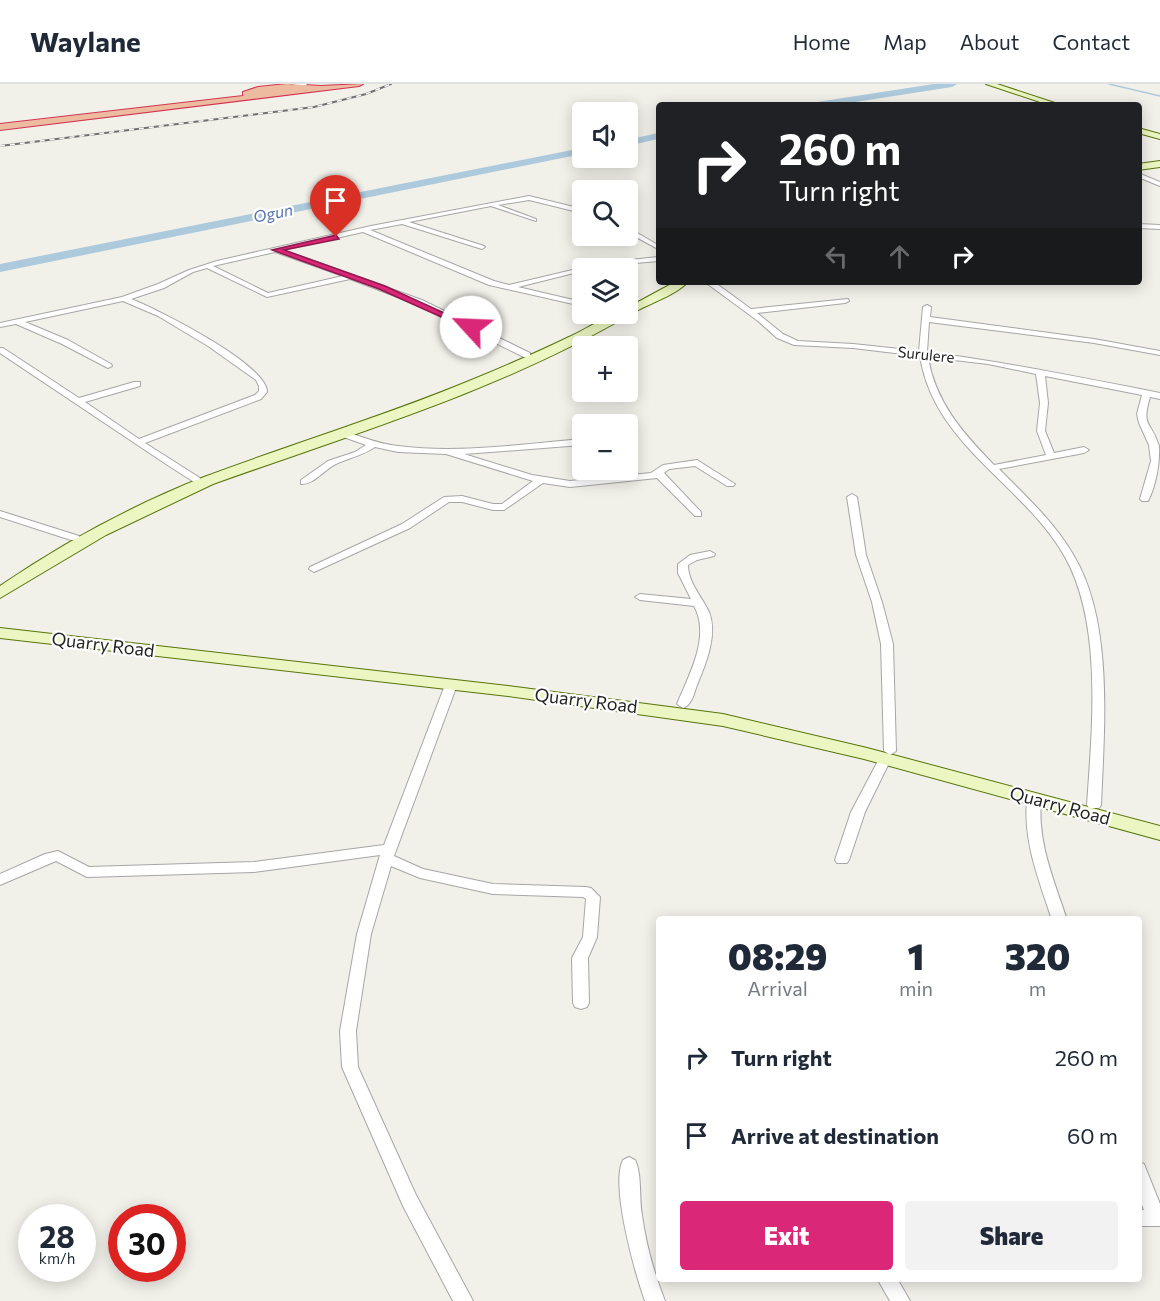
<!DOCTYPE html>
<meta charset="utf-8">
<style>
body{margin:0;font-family:Commissioner,sans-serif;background:#f2f2f3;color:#1f2937;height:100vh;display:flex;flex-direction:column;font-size:22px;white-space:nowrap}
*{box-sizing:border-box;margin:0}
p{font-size:20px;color:#747a83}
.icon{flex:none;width:33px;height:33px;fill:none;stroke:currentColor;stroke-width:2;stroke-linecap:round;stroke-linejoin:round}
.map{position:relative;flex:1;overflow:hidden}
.sheet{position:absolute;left:656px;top:832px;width:486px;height:366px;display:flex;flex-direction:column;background:#fff;border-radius:6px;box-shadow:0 3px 15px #0003}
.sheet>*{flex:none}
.guide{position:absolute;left:656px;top:18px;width:486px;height:183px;border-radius:6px;box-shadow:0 3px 15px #0003;background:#202124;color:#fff;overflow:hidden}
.buttons{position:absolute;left:572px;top:18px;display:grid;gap:12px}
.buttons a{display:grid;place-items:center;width:66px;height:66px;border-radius:6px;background:#fff;box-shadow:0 3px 15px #0003;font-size:30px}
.speed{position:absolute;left:18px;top:1120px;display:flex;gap:12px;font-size:30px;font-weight:700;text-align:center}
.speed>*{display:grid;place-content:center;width:78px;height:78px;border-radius:50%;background:#fff;box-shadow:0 3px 15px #0003;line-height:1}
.speed small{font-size:15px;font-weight:400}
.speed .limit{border:9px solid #d22;background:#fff;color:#111}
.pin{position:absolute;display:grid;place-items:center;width:51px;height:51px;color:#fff;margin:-62px -26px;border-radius:50% 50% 50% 0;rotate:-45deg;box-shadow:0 0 6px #0007}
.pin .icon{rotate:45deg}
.me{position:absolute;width:66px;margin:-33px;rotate:295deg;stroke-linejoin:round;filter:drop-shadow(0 0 4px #0008)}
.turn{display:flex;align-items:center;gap:21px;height:126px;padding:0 24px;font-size:27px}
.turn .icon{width:78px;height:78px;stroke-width:2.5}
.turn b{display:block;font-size:42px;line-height:51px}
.lanes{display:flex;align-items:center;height:57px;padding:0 24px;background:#0003;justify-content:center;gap:30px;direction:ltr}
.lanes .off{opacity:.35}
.eta{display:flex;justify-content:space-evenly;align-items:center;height:102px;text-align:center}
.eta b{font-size:36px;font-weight:800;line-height:42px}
.button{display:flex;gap:12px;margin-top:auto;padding:12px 24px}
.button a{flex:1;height:69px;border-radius:6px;background:#db2777;color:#fff;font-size:24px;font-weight:800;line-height:69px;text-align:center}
.button a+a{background:#f2f2f3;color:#1f2937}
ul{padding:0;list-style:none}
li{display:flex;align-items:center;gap:18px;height:78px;padding:0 24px}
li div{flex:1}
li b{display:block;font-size:22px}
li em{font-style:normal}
header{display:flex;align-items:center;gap:36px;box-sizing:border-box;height:84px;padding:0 30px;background:#fff;border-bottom:2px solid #e0e1e3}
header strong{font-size:28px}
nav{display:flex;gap:33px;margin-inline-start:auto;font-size:21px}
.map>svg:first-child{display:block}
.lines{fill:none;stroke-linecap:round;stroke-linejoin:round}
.stream{stroke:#adc9dc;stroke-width:1.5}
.river{fill:#adc9dc;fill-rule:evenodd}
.minor-casing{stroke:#a6a6a6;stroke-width:2}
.tertiary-casing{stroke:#a6a6a6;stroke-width:2}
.secondary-casing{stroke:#58750c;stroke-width:2}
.trunk-casing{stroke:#d13550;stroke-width:2}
.minor{fill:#fff;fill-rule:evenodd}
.tertiary{fill:#fff;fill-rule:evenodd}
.secondary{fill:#ebf6c2;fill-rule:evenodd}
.trunk{fill:#edbca0;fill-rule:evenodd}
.rail-casing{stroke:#707070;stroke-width:2}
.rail{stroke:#fff;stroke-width:1.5;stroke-dasharray:5;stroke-linecap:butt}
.route{fill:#db2777;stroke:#8e194d;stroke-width:1.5}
.labels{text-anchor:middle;stroke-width:4.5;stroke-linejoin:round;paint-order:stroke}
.far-street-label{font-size:15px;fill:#222;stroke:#fff}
.far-water-label{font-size:16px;font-style:italic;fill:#5371ad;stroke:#fff}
.street-label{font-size:18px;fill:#222;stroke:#fff}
</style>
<header>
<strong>Waylane</strong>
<nav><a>Home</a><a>Map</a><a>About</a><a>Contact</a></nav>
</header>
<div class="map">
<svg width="1160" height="1217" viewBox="0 0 1160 1217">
<rect width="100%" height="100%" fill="#f1f0e9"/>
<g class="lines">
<polyline class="stream" points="1109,0 1160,12"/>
<g class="river">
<polygon points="934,0 957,0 952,3 836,21 812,21 817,18"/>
<polygon points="658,49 658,55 627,62 627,56"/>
<polygon points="582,64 582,70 0,188 0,180"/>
</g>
<defs>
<g id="minor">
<polygon points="1138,89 1160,98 1160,102 1138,93"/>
<path d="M 529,112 L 582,125 L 582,129 L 529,116 L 498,121 L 536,135 L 536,137 L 491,122 L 409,138 L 484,162 L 485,163 L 482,165 L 402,140 L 370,146 L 494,197 L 509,201 L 602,179 L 658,173 L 658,177 L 582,184 L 582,187 L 518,203 L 582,218 L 582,222 L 489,201 L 363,148 L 283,166 L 422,216 L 530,269 L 530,273 L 524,273 L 416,220 L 350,195 L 267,213 L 207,184 L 193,188 L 164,204 L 131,215 C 157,225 267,280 267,308 L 261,315 L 145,359 L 200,394 L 200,398 L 194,398 L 169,382 L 0,269 L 0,264 L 3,264 L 79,314 L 134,298 L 140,298 L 140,302 L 85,318 L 139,355 L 255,311 L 259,307 L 259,302 L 256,296 L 208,262 L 158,232 L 123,217 L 25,238 L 68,256 L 111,280 L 112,282 L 108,284 L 62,260 L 16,240 L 0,243 L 0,239 L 122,213 L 158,200 L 189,186 L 217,177 L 371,142 ZM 275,168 L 343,192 L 268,209 L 213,182 Z"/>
<polygon points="1138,140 1160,141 1160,145 1138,144"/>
<polygon points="627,143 658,161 658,165 627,148"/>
<path d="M 705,198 L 714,198 L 751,225 L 848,215 L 849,217 L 845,219 L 757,229 L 783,250 L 798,257 L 853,260 L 919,267 L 923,223 L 927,221 L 931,223 L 930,233 L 1094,255 L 1160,267 L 1160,271 L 1094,259 L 929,238 L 927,268 C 1006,278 1082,294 1160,309 L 1160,315 L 1150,313 C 1141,344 1151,336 1159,362 C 1160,378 1156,402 1148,417 L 1142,417 L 1140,415 L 1151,377 L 1149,361 L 1139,339 L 1137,330 L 1142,311 L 1045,292 L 1048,319 L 1045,347 L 1054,369 L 1084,363 L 1089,366 L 1084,369 L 999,385 C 1026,412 1055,439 1074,472 C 1114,539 1104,646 1101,721 L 1099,724 L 1089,724 L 1087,721 C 1092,646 1103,541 1065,473 C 1023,399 934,362 920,272 L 853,264 L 794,261 L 777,254 L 758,237 ZM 928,273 L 988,280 L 1036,290 L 1040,319 L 1037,347 L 1046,371 L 994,381 C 963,349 935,318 928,273 Z"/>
<path d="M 341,346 C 360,352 378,360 398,362 C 459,370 521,360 582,355 L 582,361 L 464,370 L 532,391 L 570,397 L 651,389 L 663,381 L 697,376 L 735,400 L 733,402 L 727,402 L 695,382 L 669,385 L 664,389 L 701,428 L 701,432 L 695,432 L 657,394 L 570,403 L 543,399 L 504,426 L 493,426 L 462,418 L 449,418 L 410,444 L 314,488 L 309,485 L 310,483 L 402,440 L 444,413 L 462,412 L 493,420 L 502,420 L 533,397 L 446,370 L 398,368 L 375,363 C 362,372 348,374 334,381 C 323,387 313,401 301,400 L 301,396 L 328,377 L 355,368 L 366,361 L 338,351 L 337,349 Z"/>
<polygon points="852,410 857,413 866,471 882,518 893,560 896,667 890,671 884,667 881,560 872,518 856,471 847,413"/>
<polygon points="0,427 79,452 80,454 79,456 71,456 0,433"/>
<path d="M 710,467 L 715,470 L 714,472 L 697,476 L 688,481 C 688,498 702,513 709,528 C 718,550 706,580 697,601 C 694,609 692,621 683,624 L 677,620 C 689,591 711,552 694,522 L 640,516 L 635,513 L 640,510 L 691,515 L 678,489 L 678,480 L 690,471 Z"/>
<polygon points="451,597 457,601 394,772 423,785 493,800 586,803 591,804 600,813 597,853 588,874 589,919 587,923 581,925 575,923 573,919 572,874 583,853 586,815 583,813 493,810 420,794 391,782 371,850 356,947 358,983 416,1111 473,1217 453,1217 403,1122 342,983 340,947 357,850 380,771 254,788 87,793 56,777 0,801 0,790 45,770 58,767 89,783 254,778 384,761 445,601"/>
<polygon points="885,671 891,675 865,728 849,776 847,779 837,779 835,776 851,728 879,675"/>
<path d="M 1034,711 L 1041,715 C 1037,758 1054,796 1067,836 L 1052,836 C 1039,796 1023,758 1027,715 Z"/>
<path d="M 629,1073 L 635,1076 C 642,1089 639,1115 642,1131 C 646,1161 654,1189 665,1217 L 645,1217 C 635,1189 610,1101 623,1076 Z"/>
<polygon points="1138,1078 1144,1080 1160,1120 1160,1142 1138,1142 1138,1126 1144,1126 1138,1110"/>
<polygon points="878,1196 898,1196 910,1217 890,1217"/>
</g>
<polygon id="tertiary" points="292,0 306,0 307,1 304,3"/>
<g id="secondary">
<polygon points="986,0 997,0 1061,21 1049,21"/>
<polygon points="1138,44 1160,50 1160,55 1138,49"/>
<polygon points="1160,77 1160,83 1138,86 1138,80"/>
<path d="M 675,198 L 688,198 C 673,213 647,220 629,231 C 501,306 353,350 213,400 L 106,451 L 0,514 L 0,502 C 63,459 133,421 204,393 C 292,360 382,333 469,297 C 503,283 536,269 569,253 C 587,245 607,230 627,230 L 627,224 Z"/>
<polygon points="0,544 508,602 723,630 867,664 1160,742 1160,756 864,675 723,642 508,612 0,554"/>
</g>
<polygon id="trunk" points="287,0 321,2 363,0 359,2 0,46 0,40 243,12 243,8 258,3"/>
</defs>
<use href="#minor" class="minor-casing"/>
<use href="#tertiary" class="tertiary-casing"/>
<use href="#secondary" class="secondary-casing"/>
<use href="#trunk" class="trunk-casing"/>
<use href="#minor" class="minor"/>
<use href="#tertiary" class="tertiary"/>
<use href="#secondary" class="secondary"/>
<use href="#trunk" class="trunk"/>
<defs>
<polyline id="rail" points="0,62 314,23 366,10 391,0"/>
</defs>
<use href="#rail" class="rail-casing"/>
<use href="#rail" class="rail"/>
</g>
<polygon class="route" points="336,151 339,155 284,166 385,202 475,243 468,245 379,205 272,166"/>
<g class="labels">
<g class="far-street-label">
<text transform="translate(926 271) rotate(6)" y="5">Surulere</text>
</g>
<g class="far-water-label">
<text transform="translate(273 129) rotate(-11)" y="6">Ogun</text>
</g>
<g class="street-label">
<text transform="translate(103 561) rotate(7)" y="6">Quarry Road</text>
<text transform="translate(586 617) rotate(7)" y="6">Quarry Road</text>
<text transform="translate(1060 722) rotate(15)" y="6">Quarry Road</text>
</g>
</g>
</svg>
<div class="buttons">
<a><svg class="icon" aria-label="sound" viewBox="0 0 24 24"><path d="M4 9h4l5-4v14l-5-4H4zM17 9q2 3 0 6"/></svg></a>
<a><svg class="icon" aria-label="search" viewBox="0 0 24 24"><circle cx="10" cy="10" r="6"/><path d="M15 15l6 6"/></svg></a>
<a><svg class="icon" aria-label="layers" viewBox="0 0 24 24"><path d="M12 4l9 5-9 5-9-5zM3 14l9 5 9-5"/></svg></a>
<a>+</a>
<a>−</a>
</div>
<div class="speed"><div>28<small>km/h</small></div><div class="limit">30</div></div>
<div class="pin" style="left:336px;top:153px;background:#d93025"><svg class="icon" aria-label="arrive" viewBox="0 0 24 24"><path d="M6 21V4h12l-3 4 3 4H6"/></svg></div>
<svg class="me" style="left:471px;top:243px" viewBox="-20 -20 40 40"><circle r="19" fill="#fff"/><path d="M0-13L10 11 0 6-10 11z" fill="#db2777"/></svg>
<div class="guide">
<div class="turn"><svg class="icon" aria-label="right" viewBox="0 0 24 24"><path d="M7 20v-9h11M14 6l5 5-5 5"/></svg><div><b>260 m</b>Turn right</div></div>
<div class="lanes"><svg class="icon off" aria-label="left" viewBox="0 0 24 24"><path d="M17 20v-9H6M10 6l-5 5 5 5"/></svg><svg class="icon off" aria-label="ahead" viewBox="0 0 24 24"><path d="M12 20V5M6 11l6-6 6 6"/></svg><svg class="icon" aria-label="right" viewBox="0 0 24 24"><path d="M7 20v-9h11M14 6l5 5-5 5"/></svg></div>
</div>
<section class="sheet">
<div class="eta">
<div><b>08:29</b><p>Arrival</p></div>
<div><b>1</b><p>min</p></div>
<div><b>320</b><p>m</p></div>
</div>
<ul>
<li><svg class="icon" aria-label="right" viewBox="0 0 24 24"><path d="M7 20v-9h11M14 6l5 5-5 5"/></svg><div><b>Turn right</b></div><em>260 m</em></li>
<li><svg class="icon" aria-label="arrive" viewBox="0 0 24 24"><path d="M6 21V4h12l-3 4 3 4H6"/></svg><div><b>Arrive at destination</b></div><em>60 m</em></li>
</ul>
<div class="button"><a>Exit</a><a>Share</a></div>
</section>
</div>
